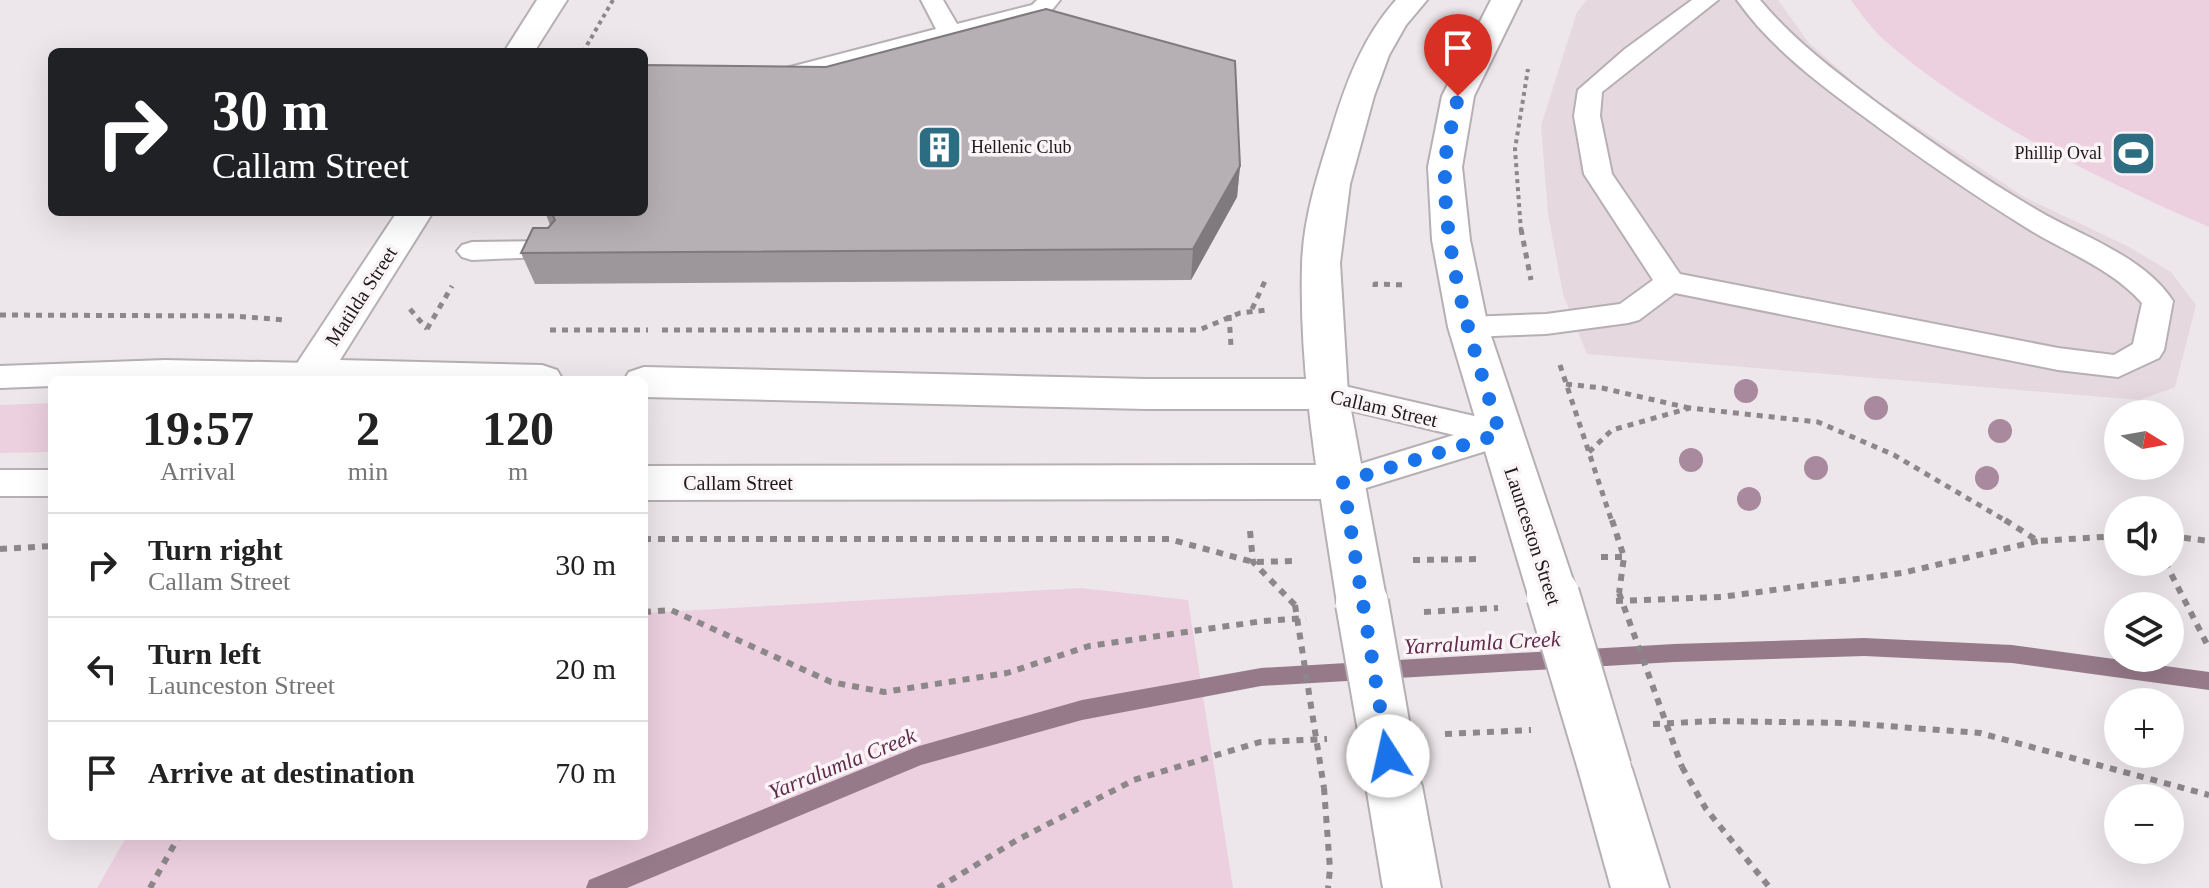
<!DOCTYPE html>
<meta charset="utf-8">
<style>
body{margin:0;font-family:"Times New Roman",serif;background:#f6f6f6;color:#222;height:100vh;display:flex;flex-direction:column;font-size:30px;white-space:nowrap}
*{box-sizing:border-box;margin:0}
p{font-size:26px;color:#767676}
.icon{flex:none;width:44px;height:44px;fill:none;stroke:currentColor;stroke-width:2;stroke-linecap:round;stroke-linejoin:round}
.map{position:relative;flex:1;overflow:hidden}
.sheet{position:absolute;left:48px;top:376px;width:600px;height:464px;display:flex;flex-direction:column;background:#fff;border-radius:12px;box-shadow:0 8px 32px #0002}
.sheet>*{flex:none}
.banner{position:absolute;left:48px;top:48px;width:600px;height:168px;border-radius:12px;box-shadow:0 8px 32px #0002;background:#202124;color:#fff;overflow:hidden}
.needle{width:52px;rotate:101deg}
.buttons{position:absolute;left:2104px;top:400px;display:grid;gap:16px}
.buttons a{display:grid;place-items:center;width:80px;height:80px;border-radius:50%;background:#fff;box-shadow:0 8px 32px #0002;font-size:40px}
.pin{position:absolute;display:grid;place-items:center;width:68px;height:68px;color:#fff;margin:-82px -34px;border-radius:50% 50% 50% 0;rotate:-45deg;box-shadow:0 0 8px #0007}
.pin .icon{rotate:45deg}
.me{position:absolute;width:88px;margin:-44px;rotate:350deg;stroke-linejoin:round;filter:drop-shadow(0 0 6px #0008)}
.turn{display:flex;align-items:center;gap:28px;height:168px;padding:0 32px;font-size:36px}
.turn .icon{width:104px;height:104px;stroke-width:2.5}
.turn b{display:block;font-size:56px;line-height:68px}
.eta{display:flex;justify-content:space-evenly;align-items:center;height:136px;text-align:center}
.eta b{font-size:48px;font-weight:600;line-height:56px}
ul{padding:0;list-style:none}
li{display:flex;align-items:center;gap:24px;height:104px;padding:0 32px;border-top:2px solid #e0e0e0}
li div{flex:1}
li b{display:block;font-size:30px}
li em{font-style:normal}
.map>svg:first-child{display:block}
.built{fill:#e6d8df}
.green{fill:#edd0e0}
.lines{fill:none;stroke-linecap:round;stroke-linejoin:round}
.stream{fill:#967a8a;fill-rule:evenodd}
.lane-casing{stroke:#b6afb3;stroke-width:4}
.street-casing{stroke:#b6afb3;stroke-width:4}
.secondary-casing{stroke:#b6afb3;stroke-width:4}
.path-far2{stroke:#8c888a;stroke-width:4;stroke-dasharray:4 4;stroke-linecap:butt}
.path-far1{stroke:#8c888a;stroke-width:5;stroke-dasharray:6 6;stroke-linecap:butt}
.path{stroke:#8c888a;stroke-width:6;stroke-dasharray:7 7;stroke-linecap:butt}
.lane{fill:#fff;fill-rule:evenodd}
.street{fill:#fff;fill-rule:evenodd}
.secondary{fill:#fff;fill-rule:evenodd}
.secondary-bridge-casing{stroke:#b6afb3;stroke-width:56;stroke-linecap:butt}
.path-bridge{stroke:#8c888a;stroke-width:6;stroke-dasharray:7 7;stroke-linecap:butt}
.secondary-bridge{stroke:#fff;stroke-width:52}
.tree{fill:#a9899d}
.wall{fill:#9d969a}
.shaded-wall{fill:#7f7a7d}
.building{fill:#b6afb3;stroke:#7f7a7d;stroke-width:2}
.route{stroke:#1a73e8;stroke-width:14;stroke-dasharray:0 25.2}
.labels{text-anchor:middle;stroke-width:7;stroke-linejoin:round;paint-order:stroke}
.far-poi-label{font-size:18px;fill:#1c1a1b;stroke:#fbf4f7;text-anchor:start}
.street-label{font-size:20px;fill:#1c1a1b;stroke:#fbf4f7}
.water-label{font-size:22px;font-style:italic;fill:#5f2c4c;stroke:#fbf4f7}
</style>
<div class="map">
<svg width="2209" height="888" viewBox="0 0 2209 888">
<rect width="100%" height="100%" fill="#ede6ea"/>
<polygon class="built" points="1587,0 1778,0 1809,43 1867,94 2026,198 2129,247 2171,272 2196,305 2175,387 2140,400 1587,354 1563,294 1548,214 1541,126 1577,12"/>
<g class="green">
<path d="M 1851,0 L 2209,0 L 2209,227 C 2101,181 1969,116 1882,38 C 1870,27 1860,12 1851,0 Z"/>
<polygon points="52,403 52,452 0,453 0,405"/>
<polygon points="1081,588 1188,600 1233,888 97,888 127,836 644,836 644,613"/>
</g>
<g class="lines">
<polygon class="stream" points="1864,638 2012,645 2209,672 2209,690 2012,663 1864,656 1674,662 1261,686 1082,720 921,765 627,888 586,888 589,880 919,746 1082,700 1261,668 1674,644"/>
<defs>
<g id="lane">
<polygon points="921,0 943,0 957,24 1032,5 1037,0 1060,0 1048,15 776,85 767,83 764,78 767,73 936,29"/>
<path d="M 1692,0 L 1718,0 L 1602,92 L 1600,116 L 1612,174 L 1680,274 L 2058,348 L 2114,355 L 2133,344 L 2142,303 C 2112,269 2068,253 2030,230 C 1972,194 1917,156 1863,116 C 1817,82 1770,47 1737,0 L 1760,0 C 1796,43 1840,75 1884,108 C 1934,144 1984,179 2037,210 C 2081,236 2144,256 2173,301 L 2164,350 L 2159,358 L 2118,377 L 2058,370 L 1675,293 L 1639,320 L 1628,323 L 1546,334 L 1468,337 L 1457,334 L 1453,327 L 1457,320 L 1468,317 L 1546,314 L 1620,304 L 1653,280 L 1584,174 L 1574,116 L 1578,90 L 1625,49 Z"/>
<polygon points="551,241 561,244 565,250 561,256 472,260 462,257 457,251 462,245 472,242"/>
<polygon points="165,360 310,363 321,366 326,374 323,380 52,380 52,386 0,388 0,366"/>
<polygon points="1327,382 1500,422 1512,425 1517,434 1512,443 1343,495 1331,491 1326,482 1331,473 1454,435 1315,402 1311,394 1315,386"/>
<rect x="0" y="470" width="52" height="26"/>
</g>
<g id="street">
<polygon points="537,0 567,0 534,52 504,52"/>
<polygon points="397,212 433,212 340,360 542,365 557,370 563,380 286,380"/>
<polygon points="644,367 1146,379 1327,379 1342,383 1348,394 1342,405 1327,409 1146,409 644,397 644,380 624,380 629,372"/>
<polygon points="1343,465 1359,470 1366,482 1359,494 1343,499 644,500 644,466"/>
</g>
<g id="secondary">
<path d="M 1396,0 L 1427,0 L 1406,25 L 1389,55 L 1374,96 L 1350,184 L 1340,263 L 1348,394 L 1387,603 L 1379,617 L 1362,623 L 1345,617 L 1337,603 C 1320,491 1299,379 1302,265 C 1303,219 1318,173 1332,129 C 1346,82 1363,37 1396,0 Z"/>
<polygon points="1491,0 1521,0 1474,96 1462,167 1470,240 1488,327 1578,595 1570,609 1553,615 1536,609 1528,595 1448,327 1432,240 1428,167 1442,96"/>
<polygon points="1605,744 1624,751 1632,769 1669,888 1611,888 1578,769 1586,751"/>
<polygon points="1394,760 1414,768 1422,786 1441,888 1383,888 1366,786 1374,768"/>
</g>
</defs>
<use href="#lane" class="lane-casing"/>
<use href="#street" class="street-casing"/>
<use href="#secondary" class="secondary-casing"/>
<g class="path-far2">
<polyline points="583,52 613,0"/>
<polyline points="1521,231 1515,149 1528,69"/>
</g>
<g class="path-far1">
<polyline points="1521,229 1531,280"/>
<polyline points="1375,287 1375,284 1406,285"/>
<polyline points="410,309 427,329"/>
<polyline points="1252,309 1266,279"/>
<polyline points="0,315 235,316 284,320"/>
<polyline points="1229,315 1231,346"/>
<polyline points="427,329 452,286"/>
<polyline points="550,330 648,330"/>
<polyline points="662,330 1199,330 1240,313 1267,310"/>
<polyline points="1560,365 1612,522"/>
<polyline points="1566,384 1602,388 1689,408"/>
<polyline points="1589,452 1612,430 1690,408 1818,422 1894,455 2008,522"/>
</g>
<g class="path">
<polyline points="1612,520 1624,557 1619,593"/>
<polyline points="2005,520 2038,541 2118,536"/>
<polyline points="1250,531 1253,562 1295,605"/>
<polyline points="2170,536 2209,541"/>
<polyline points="644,539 1169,539 1253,562 1295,561"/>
<polyline points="0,549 52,546"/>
<polyline points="1601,557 1624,557"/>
<polyline points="1413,560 1483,559"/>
<polyline points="2165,562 2209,648"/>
<polyline points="1616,601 1721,597 1902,573 2038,541"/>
<polyline points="644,612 671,610 831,682 884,692 1007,673 1089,646 1263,621 1306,618"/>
<polyline points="1424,612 1498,608"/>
<polyline points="1653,724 1714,721 1846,723 1980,733 2209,795"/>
<polyline points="1445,734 1531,730"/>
<polyline points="1682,767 1706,809 1770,888"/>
<polyline points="1324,788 1330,869 1328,888"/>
<polyline points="150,888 179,836"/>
<polyline points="938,888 1017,840 1134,780 1260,742 1327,739"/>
</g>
<use href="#lane" class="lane"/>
<use href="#street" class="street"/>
<use href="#secondary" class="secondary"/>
<defs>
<g id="secondary-bridge">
<polyline points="1553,595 1605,769"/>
<polyline points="1362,603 1394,786"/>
</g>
</defs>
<use href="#secondary-bridge" class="secondary-bridge-casing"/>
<g class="path-bridge">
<polyline points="1619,593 1682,767"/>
<polyline points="1295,605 1324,788"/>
</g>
<use href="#secondary-bridge" class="secondary-bridge"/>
</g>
<g class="tree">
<circle cx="1746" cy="391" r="12"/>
<circle cx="1876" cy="408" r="12"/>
<circle cx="2000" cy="431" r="12"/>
<circle cx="1691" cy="460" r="12"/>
<circle cx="1816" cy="468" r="12"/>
<circle cx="1987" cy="478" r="12"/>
<circle cx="1749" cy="499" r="12"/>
</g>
<polygon class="wall" points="826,67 1240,166 1237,197 1191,280 535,284 521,253 550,225 545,212 644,212"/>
<polygon class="shaded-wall" points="1240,166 1237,197 1191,280 1193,249"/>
<polygon class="building" points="1046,9 1235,61 1240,166 1193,249 521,253 533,228 548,228 555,220 551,212 644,212 644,65 826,67"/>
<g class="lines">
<path class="route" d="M 1388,756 L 1343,482 L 1500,434 C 1474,349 1443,259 1445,169 C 1445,145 1454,119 1458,96"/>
</g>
<defs>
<symbol id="building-square" viewBox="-11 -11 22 22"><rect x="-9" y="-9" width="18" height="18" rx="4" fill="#2c6d81" stroke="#fbf4f7"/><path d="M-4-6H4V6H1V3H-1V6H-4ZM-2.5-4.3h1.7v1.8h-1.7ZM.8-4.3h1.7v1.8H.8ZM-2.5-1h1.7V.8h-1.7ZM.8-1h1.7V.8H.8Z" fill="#fff"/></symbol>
<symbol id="stadium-square" viewBox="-11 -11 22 22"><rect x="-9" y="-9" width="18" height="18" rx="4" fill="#2c6d81" stroke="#fbf4f7"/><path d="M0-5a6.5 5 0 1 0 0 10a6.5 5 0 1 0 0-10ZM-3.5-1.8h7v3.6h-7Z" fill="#fff"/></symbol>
</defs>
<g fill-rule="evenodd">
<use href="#building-square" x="914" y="122" width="51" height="51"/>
<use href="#stadium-square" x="2108" y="128" width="51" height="51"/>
</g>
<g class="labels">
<g class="far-poi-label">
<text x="971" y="153">Hellenic Club</text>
<text x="2102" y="159" text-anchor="end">Phillip Oval</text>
</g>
<g class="street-label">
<text transform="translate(361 296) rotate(-57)" y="7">Matilda Street</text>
<text transform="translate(1384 408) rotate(13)" y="7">Callam Street</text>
<text x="738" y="490">Callam Street</text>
<text transform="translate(1533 536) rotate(72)" y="7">Launceston Street</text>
</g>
<g class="water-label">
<text transform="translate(1482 642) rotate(-3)" y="8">Yarralumla Creek</text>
<text transform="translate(842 763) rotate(-22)" y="8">Yarralumla Creek</text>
</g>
</g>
</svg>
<div class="buttons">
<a><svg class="needle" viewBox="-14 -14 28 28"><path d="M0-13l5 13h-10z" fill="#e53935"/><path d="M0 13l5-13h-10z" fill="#767676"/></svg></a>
<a><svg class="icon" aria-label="sound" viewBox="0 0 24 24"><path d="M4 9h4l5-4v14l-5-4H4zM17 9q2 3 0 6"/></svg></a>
<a><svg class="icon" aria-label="layers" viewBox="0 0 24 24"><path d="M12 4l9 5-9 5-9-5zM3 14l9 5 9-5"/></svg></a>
<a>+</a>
<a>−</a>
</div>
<div class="pin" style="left:1458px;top:96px;background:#d93025"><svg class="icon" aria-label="arrive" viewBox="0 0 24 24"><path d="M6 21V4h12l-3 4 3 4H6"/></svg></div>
<svg class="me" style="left:1388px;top:756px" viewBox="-20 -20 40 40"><circle r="19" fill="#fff"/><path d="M0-13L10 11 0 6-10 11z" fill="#1a73e8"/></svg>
<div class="banner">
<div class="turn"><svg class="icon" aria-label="right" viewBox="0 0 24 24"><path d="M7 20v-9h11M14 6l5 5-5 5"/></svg><div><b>30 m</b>Callam Street</div></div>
</div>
<section class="sheet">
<div class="eta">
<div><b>19:57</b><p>Arrival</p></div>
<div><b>2</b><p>min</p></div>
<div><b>120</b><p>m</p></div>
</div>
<ul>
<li><svg class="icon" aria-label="right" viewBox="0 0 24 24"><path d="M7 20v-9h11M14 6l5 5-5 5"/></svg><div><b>Turn right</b><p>Callam Street</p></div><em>30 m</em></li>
<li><svg class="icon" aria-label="left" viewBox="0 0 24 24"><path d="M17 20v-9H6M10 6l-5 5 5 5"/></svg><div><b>Turn left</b><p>Launceston Street</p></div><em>20 m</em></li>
<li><svg class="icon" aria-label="arrive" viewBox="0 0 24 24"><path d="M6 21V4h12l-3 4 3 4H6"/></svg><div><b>Arrive at destination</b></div><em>70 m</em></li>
</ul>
</section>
</div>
